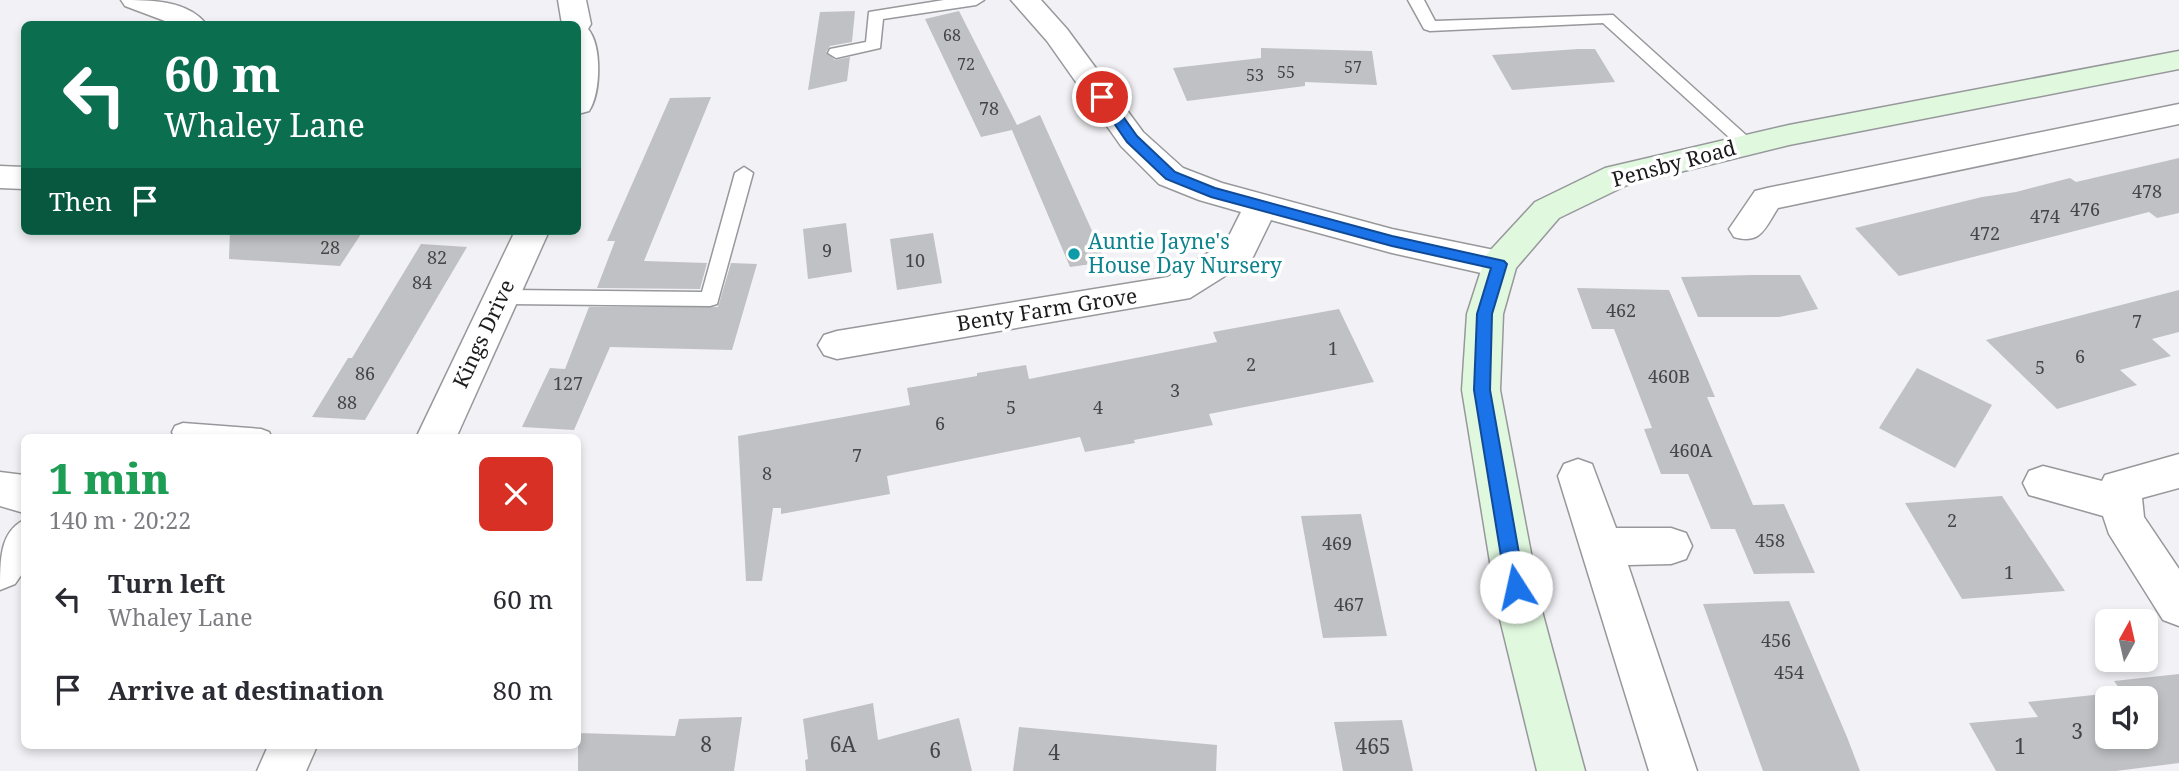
<!DOCTYPE html>
<meta charset="utf-8">
<style>
body{margin:0;font-family:"Noto Serif",serif;background:#f2f2f3;color:#2b2b33;height:100vh;display:flex;flex-direction:column;font-size:26px;white-space:nowrap}
*{box-sizing:border-box;margin:0}
p{font-size:23px;color:#7c7c81}
.icon{flex:none;width:38px;height:38px;fill:none;stroke:currentColor;stroke-width:2;stroke-linecap:round;stroke-linejoin:round}
.map{position:relative;flex:1;overflow:hidden}
.side{position:absolute;left:21px;top:434px;width:560px;height:315px;display:flex;flex-direction:column;background:#fff;border-radius:10px;box-shadow:0 4px 10px #0003}
.side>*{flex:none}
.banner{position:absolute;left:21px;top:21px;width:560px;height:214px;border-radius:10px;box-shadow:0 4px 10px #0003;background:#0b6e4f;color:#fff;overflow:hidden}
.needle{width:46px;rotate:8deg}
.fabs{position:absolute;left:2095px;top:609px;display:grid;gap:14px}
.fabs a{display:grid;place-items:center;width:63px;height:63px;border-radius:10px;background:#fff;box-shadow:0 4px 10px #0003;font-size:35px}
.pin{position:absolute;display:grid;place-items:center;width:60px;height:60px;color:#fff;margin:-30px;border:4px solid #fff;border-radius:50%;box-shadow:0 2px 7px #0007}
.me{position:absolute;width:77px;margin:-38px;rotate:350deg;stroke-linejoin:round;filter:drop-shadow(0 0 5px #0008)}
.turn{display:flex;align-items:center;gap:24px;height:147px;padding:0 28px;font-size:32px}
.turn .icon{width:91px;height:91px;stroke-width:2.5}
.turn b{display:block;font-size:49px;line-height:60px}
.then{display:flex;align-items:center;height:66px;padding:0 28px;background:#0003;gap:14px;font-size:26px}
.round{display:grid;place-items:center;flex:none;width:74px;height:74px;border-radius:10px;background:#f2f2f3}
.overview{display:flex;align-items:center;justify-content:space-between;height:119px;padding:0 28px}
h1{font-size:42px;font-weight:800;line-height:52px;color:#1e9e55}
ul{padding:0;list-style:none}
li{display:flex;align-items:center;gap:21px;height:91px;padding:0 28px}
li div{flex:1}
li b{display:block;font-size:26px}
li em{font-style:normal}
.map>svg:first-child{display:block}
.building{fill:#c0c1c4;fill-rule:evenodd}
.lines{fill:none;stroke-linecap:round;stroke-linejoin:round}
.service-casing{stroke:#97989b;stroke-width:3}
.minor-casing{stroke:#97989b;stroke-width:3}
.secondary-casing{stroke:#97989b;stroke-width:3}
.service{fill:#fff;fill-rule:evenodd}
.minor{fill:#fff;fill-rule:evenodd}
.secondary{fill:#e0f8de;fill-rule:evenodd}
.route{fill:#1a73e8;stroke:#114b97;stroke-width:2}
.culture-dot{fill:#0f9aa8;stroke:#fff;stroke-width:2.5}
.labels{text-anchor:middle;stroke-width:7;stroke-linejoin:round;paint-order:stroke}
.far-number-label{font-size:16px;fill:#454548}
.number-label{font-size:18px;fill:#454548}
.street-label{font-size:21px;fill:#1c1c1e;stroke:#fff}
.culture-label{font-size:21px;fill:#0d838f;stroke:#fff;text-anchor:start}
.near-number-label{font-size:21px;fill:#454548}
</style>
<div class="map">
<svg width="2179" height="771" viewBox="0 0 2179 771">
<rect width="100%" height="100%" fill="#f2f2f6"/>
<g class="building">
<polygon points="855,11 852,42 830,46 826,52 835,60 850,57 847,81 808,90 820,12"/>
<polygon points="959,11 1017,125 1040,115 1106,262 1070,267 1012,130 981,137 925,19"/>
<polygon points="1261,48 1372,51 1377,85 1305,82 1305,86 1187,101 1173,68 1261,58"/>
<polygon points="1578,49 1595,49 1615,82 1512,90 1492,55"/>
<polygon points="711,97 644,261 707,263 700,289 597,288 615,241 607,241 670,98"/>
<polygon points="2179,158 2179,213 2157,218 2149,212 1899,276 1855,228 1982,197 2016,192 2070,178 2076,182"/>
<polygon points="846,223 852,272 808,279 803,229"/>
<polygon points="230,231 363,231 340,266 229,259"/>
<polygon points="933,233 942,283 897,290 890,239"/>
<polygon points="421,244 467,247 365,420 312,417 348,358 352,358"/>
<polygon points="731,263 757,264 732,350 610,347 574,430 522,427 550,368 565,369 589,307 718,307"/>
<polygon points="1752,275 1800,275 1818,309 1779,317 1698,317 1681,277"/>
<polygon points="1577,288 1669,290 1715,397 1707,397 1753,505 1784,504 1815,573 1754,574 1735,529 1711,529 1688,474 1661,474 1644,429 1652,428 1614,329 1592,329"/>
<polygon points="2179,290 2179,332 2152,339 2171,356 2120,370 2137,385 2057,409 1986,340"/>
<polygon points="1339,309 1374,382 1209,414 1213,425 1134,440 1135,443 1085,452 1080,437 887,476 890,494 781,514 781,508 773,508 762,581 746,581 738,436 910,405 907,388 977,376 977,373 1026,365 1029,379 1217,342 1213,332"/>
<polygon points="1917,368 1992,405 1955,468 1879,428"/>
<polygon points="2002,496 2065,591 1962,599 1905,503"/>
<polygon points="1361,514 1387,636 1323,638 1301,516"/>
<polygon points="1789,601 1847,737 1860,771 1763,771 1703,604"/>
<path d="M 2179,674 L 2179,763 L 2116,771 L 1996,771 L 1969,723 L 2038,717 L 2028,702 L 2122,692 L 2114,681 ZM 2107,698 L 2146,698 L 2146,737 L 2107,737 Z"/>
<polygon points="873,703 878,740 959,718 972,771 806,771 805,760 808,759 803,719"/>
<polygon points="742,717 734,771 578,771 578,733 675,736 679,719"/>
<polygon points="1402,720 1413,771 1343,771 1334,722"/>
<polygon points="1019,727 1217,745 1216,771 1013,771"/>
</g>
<g class="lines">
<defs>
<g id="service">
<polygon points="944,0 984,0 976,5 883,19 880,48 836,58 828,53 830,49 866,42 869,12"/>
<polygon points="1408,0 1424,0 1435,21 1613,15 1757,145 1754,149 1742,149 1603,23 1430,31 1424,29"/>
<polygon points="744,167 753,173 717,304 710,306 502,304 495,302 492,297 495,292 502,290 702,292 735,173"/>
<polygon points="183,423 261,429 269,432 272,438 175,438 172,432 175,426"/>
</g>
<g id="minor">
<path d="M 121,0 C 150,0 187,0 206,24 L 173,24 L 125,6 Z"/>
<path d="M 558,0 L 586,0 L 591,24 L 588,29 C 602,45 601,93 589,111 L 578,114 L 578,24 L 562,24 Z"/>
<polygon points="1011,0 1041,0 1067,29 1143,132 1183,168 1222,183 1392,229 1499,251 1512,255 1517,264 1512,273 1499,277 1392,253 1271,220 1252,259 1190,298 837,359 824,355 818,345 824,335 837,331 1168,277 1226,242 1241,212 1199,200 1159,184 1121,146 1047,41"/>
<path d="M 2179,104 L 2179,124 L 1778,208 C 1765,228 1761,245 1734,237 L 1729,229 L 1755,191 L 1767,188 Z"/>
<polygon points="0,166 24,167 24,189 0,188"/>
<polygon points="515,231 549,231 456,438 416,438"/>
<polygon points="2179,454 2179,488 2142,498 2144,517 2179,569 2179,626 2163,620 2109,534 2103,516 2029,495 2023,483 2029,471 2043,466 2102,481 2105,475"/>
<polygon points="1578,459 1592,464 1616,528 1671,528 1686,533 1692,546 1686,559 1671,564 1628,565 1697,771 1649,771 1558,476 1564,464"/>
<polygon points="0,472 24,475 24,513 0,506"/>
<path d="M 24,520 L 24,571 L 15,584 L 0,590 C 0,559 0,532 24,520 Z"/>
<polygon points="268,746 317,746 306,771 257,771"/>
</g>
<polygon id="secondary" points="2179,51 2179,69 1789,145 1627,185 1559,218 1516,268 1503,314 1500,390 1542,611 1585,771 1537,771 1498,611 1462,390 1467,314 1486,255 1535,202 1605,168 1789,125"/>
</defs>
<use href="#service" class="service-casing"/>
<use href="#minor" class="minor-casing"/>
<use href="#secondary" class="secondary-casing"/>
<use href="#service" class="service"/>
<use href="#minor" class="minor"/>
<use href="#secondary" class="secondary"/>
</g>
<polygon class="route" points="1102,93 1107,94 1137,136 1175,172 1215,188 1392,236 1504,261 1507,264 1492,314 1490,390 1525,587 1522,592 1516,595 1509,592 1506,587 1474,390 1477,314 1491,268 1392,246 1211,197 1166,179 1127,142 1096,97"/>
<circle class="culture-dot" cx="1074" cy="254" r="7"/>
<g class="labels">
<g class="far-number-label">
<text x="952" y="41">68</text>
<text x="966" y="70">72</text>
<text x="1353" y="73">57</text>
<text x="1286" y="78">55</text>
<text x="1255" y="81">53</text>
</g>
<g class="number-label">
<text x="989" y="115">78</text>
<text x="2147" y="198">478</text>
<text x="2085" y="216">476</text>
<text x="2045" y="223">474</text>
<text x="1985" y="240">472</text>
<text x="330" y="254">28</text>
<text x="827" y="257">9</text>
<text x="437" y="264">82</text>
<text x="915" y="267">10</text>
<text x="422" y="289">84</text>
<text x="1621" y="317">462</text>
<text x="2137" y="328">7</text>
<text x="1333" y="355">1</text>
<text x="2080" y="363">6</text>
<text x="1251" y="371">2</text>
<text x="2040" y="374">5</text>
<text x="365" y="380">86</text>
<text x="1669" y="383">460B</text>
<text x="568" y="390">127</text>
<text x="1175" y="397">3</text>
<text x="347" y="409">88</text>
<text x="1011" y="414">5</text>
<text x="1098" y="414">4</text>
<text x="940" y="430">6</text>
<text x="1691" y="457">460A</text>
<text x="857" y="462">7</text>
<text x="767" y="480">8</text>
<text x="1952" y="527">2</text>
<text x="1770" y="547">458</text>
<text x="1337" y="550">469</text>
<text x="2009" y="579">1</text>
<text x="1349" y="611">467</text>
<text x="1776" y="647">456</text>
<text x="1789" y="679">454</text>
</g>
<g class="street-label">
<text transform="translate(1674 164) rotate(-15)" y="7">Pensby Road</text>
<text transform="translate(1047 310) rotate(-9)" y="7">Benty Farm Grove</text>
<text transform="translate(484 334) rotate(-65)" y="7">Kings Drive</text>
</g>
<g class="culture-label">
<text x="1088" y="249">Auntie Jayne's<tspan x="1088" dy="24">House Day Nursery</tspan></text>
</g>
<g class="near-number-label">
<text x="2077" y="739">3</text>
<text x="706" y="752">8</text>
<text x="843" y="752">6A</text>
<text x="1373" y="754">465</text>
<text x="2020" y="754">1</text>
<text x="935" y="758">6</text>
<text x="1054" y="760">4</text>
</g>
</g>
</svg>
<div class="fabs">
<a><svg class="needle" viewBox="-14 -14 28 28"><path d="M0-13l5 13h-10z" fill="#e53935"/><path d="M0 13l5-13h-10z" fill="#7c7c81"/></svg></a>
<a><svg class="icon" aria-label="sound" viewBox="0 0 24 24"><path d="M4 9h4l5-4v14l-5-4H4zM17 9q2 3 0 6"/></svg></a>
</div>
<div class="pin" style="left:1102px;top:97px;background:#d93025"><svg class="icon" aria-label="arrive" viewBox="0 0 24 24"><path d="M6 21V4h12l-3 4 3 4H6"/></svg></div>
<svg class="me" style="left:1516px;top:587px" viewBox="-20 -20 40 40"><circle r="19" fill="#fff"/><path d="M0-13L10 11 0 6-10 11z" fill="#1a73e8"/></svg>
<div class="banner">
<div class="turn"><svg class="icon" aria-label="left" viewBox="0 0 24 24"><path d="M17 20v-9H6M10 6l-5 5 5 5"/></svg><div><b>60 m</b>Whaley Lane</div></div>
<div class="then">Then<svg class="icon" aria-label="arrive" viewBox="0 0 24 24"><path d="M6 21V4h12l-3 4 3 4H6"/></svg></div>
</div>
<section class="side">
<div class="overview"><div><h1>1 min</h1><p>140 m · 20:22</p></div><a class="round" style="background:#d93025;color:#fff"><svg class="icon" aria-label="close" viewBox="0 0 24 24"><path d="M6 6l12 12M18 6L6 18"/></svg></a></div>
<ul>
<li><svg class="icon" aria-label="left" viewBox="0 0 24 24"><path d="M17 20v-9H6M10 6l-5 5 5 5"/></svg><div><b>Turn left</b><p>Whaley Lane</p></div><em>60 m</em></li>
<li><svg class="icon" aria-label="arrive" viewBox="0 0 24 24"><path d="M6 21V4h12l-3 4 3 4H6"/></svg><div><b>Arrive at destination</b></div><em>80 m</em></li>
</ul>
</section>
</div>
